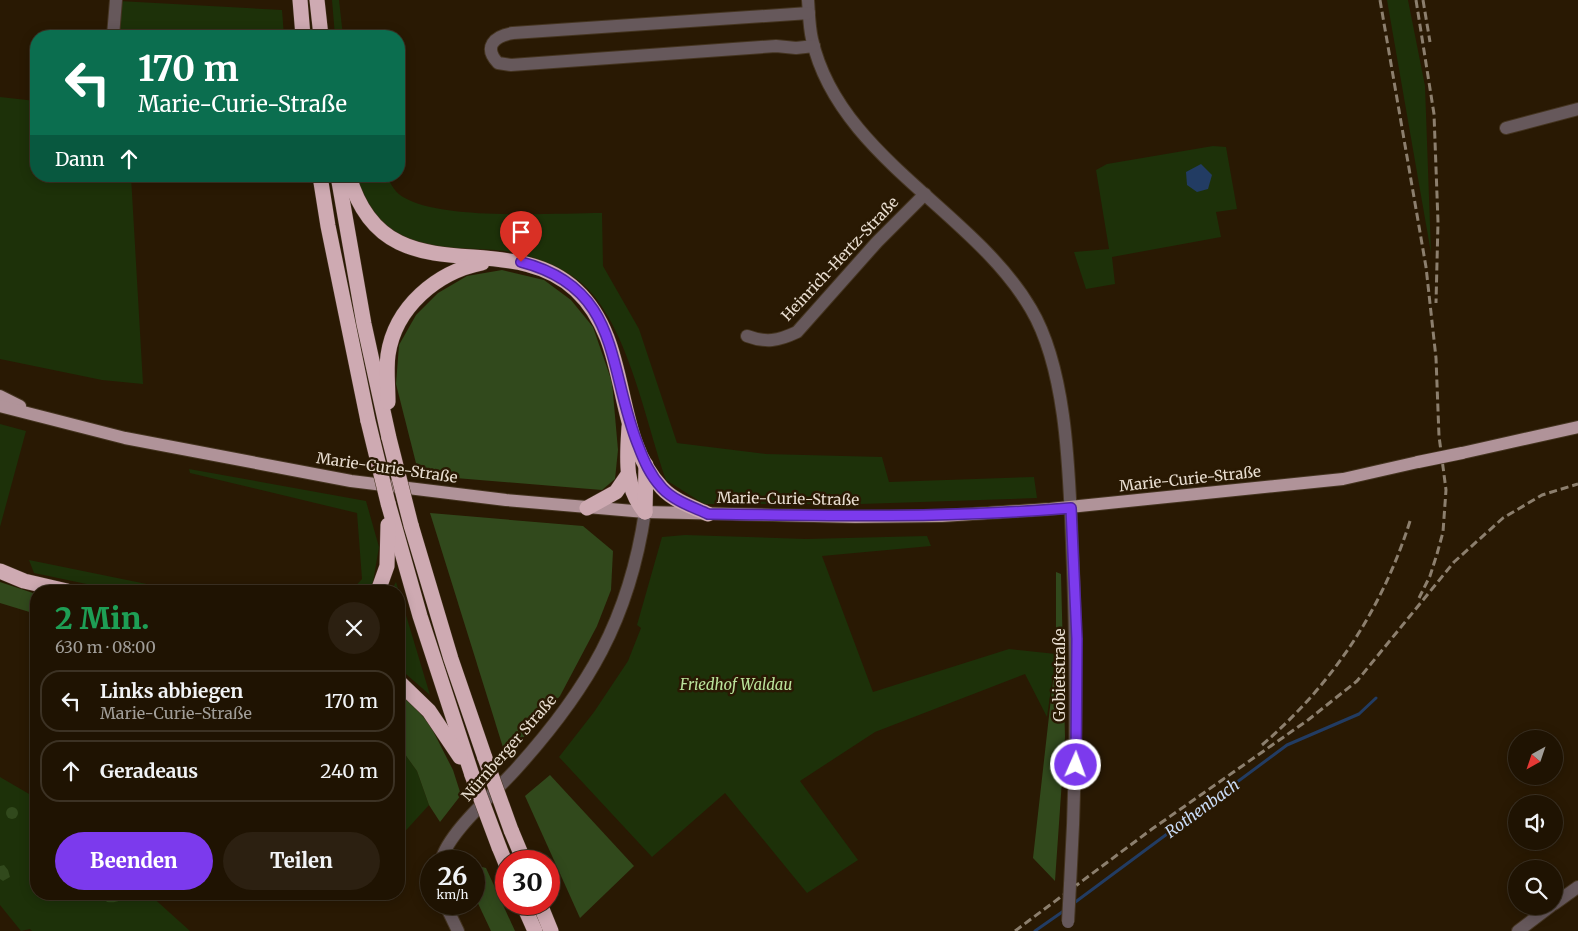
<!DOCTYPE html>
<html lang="de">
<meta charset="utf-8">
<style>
body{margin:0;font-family:Merriweather,serif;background:#2c2011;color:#f1f3f6;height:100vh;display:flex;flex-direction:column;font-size:19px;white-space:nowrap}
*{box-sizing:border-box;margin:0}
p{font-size:16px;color:#a19e99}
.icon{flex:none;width:28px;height:28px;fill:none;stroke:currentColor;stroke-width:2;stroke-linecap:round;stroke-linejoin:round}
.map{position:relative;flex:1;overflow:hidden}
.drawer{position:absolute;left:30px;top:585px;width:375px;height:315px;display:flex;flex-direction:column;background:#1f1302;border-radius:20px;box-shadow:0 2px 12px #0003,0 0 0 1px #3c3224}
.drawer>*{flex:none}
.guide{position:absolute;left:30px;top:30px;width:375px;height:152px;border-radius:20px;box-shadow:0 2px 12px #0003,0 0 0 1px #3c3224;background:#0b6e4f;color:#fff;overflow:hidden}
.needle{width:32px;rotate:220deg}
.fabs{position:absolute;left:1508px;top:730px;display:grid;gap:10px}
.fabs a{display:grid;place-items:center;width:55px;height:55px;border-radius:50%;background:#1f1302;box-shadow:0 2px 12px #0003,0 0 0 1px #3c3224;font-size:25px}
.speed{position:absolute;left:420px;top:850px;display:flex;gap:10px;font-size:25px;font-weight:700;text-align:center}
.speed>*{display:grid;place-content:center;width:65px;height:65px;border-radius:50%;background:#1f1302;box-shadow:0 2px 12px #0003,0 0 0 1px #3c3224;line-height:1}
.speed small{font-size:12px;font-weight:400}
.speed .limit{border:8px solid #d22;background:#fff;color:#111}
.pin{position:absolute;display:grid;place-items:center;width:42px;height:42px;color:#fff;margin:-51px -21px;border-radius:50% 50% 50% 0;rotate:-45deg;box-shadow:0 0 5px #0007}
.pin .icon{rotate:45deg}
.me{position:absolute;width:55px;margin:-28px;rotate:2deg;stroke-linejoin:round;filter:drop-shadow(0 0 4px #0008)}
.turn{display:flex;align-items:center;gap:18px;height:105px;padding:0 25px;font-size:22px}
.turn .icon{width:65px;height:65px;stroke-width:2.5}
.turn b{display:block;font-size:35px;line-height:42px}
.then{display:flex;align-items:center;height:48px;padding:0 25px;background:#0003;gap:10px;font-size:19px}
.round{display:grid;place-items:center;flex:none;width:52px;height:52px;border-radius:26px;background:#2c2011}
.summary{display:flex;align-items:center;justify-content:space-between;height:85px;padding:0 25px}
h1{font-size:30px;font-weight:800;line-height:38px;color:#1e9e55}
.button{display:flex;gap:10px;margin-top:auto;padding:10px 25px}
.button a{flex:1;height:58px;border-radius:30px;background:#7c3aed;color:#fff;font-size:20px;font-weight:800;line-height:58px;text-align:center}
.button a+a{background:#2c2011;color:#f1f3f6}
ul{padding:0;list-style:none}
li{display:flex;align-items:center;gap:15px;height:62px;margin:0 10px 8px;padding:0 15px;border:2px solid #3c3224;border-radius:20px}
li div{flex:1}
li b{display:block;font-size:19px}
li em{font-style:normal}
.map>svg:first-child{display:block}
.green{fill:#1d3109}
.forest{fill:#31491c}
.water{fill:#223c63}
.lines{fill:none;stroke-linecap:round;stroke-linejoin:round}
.stream{stroke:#223c63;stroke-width:3}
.minor-casing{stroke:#443420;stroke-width:14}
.major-casing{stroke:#443420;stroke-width:14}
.highway-casing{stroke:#443420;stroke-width:16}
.minor{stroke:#66585b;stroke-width:12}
.major{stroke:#b09399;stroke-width:12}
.highway{stroke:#ceaab2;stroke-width:15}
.rail{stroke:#8c7f6e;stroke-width:3;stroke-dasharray:8 4;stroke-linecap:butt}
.minor-bridge-casing{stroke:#443420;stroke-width:14;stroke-linecap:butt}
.major-bridge-casing{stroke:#443420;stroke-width:14;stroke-linecap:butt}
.highway-bridge-casing{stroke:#443420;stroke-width:16;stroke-linecap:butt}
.minor-bridge{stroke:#66585b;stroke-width:12}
.major-bridge{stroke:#b09399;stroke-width:12}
.highway-bridge{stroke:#ceaab2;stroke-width:15}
.route-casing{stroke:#51269a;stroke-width:12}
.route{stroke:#7c3aed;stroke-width:9}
.labels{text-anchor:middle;stroke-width:5;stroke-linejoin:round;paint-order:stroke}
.street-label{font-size:15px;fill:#e8ddd0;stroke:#291903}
.park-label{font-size:15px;font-style:italic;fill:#bae39b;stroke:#291903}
.water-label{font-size:16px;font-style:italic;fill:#c9dbf6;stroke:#291903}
</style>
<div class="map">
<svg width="1578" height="931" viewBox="0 0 1578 931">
<rect width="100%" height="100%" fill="#291903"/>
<g class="green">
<polygon points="332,0 339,0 343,36 335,36"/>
<polygon points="1387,0 1408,0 1425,86 1431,253"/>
<polygon points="119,1 282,10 284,36 118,36"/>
<polygon points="0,97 36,101 36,176 131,176 143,384 102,380 0,359"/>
<polygon points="1213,146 1226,147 1237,209 1216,212 1221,237 1112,257 1115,284 1086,289 1074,252 1109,249 1096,170 1107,164"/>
<path d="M 356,176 L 387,176 C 390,184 396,193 403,197 C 443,221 553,213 602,213 L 603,266 L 639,329 L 677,443 L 766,454 L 882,457 L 889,482 L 1034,477 L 1037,498 L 861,504 L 704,504 L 666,480 C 646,423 629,331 587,288 C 567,268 533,255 505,251 C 456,245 420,257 379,219 C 367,208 362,191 356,176 Z"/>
<polygon points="0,424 26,431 0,527"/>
<polygon points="189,469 366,501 379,547 372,588 368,591 351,591 362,579 357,513 190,473"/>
<polygon points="685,535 806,539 927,536 931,546 822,556 873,692 1009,649 1056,654 1047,717 1025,674 875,732 800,781 858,860 807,893 725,793 652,857 559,757 594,712 628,661 641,628 637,625 662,537"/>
<polygon points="29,560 181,591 120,591 34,573"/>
<polygon points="396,582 430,695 399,668 399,591 391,591"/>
<polygon points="399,746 417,771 429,805 399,838"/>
<polygon points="0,777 36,798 36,894 149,894 190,931 32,931 30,929 21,931 0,905"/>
</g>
<g class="forest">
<polygon points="502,270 544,280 571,300 593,327 612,382 618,450 615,479 602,490 419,475 396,384 399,345 416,315 438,293 467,276"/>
<polygon points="430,513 583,526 613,551 611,590 597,626 560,696 506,757"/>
<polygon points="1056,572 1061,574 1065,737 1055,881 1033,858 1056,654"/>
<polygon points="0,582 36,594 36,614 0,603"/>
<polygon points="399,691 429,723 453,770 461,795 440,822 429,805 417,771 399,746"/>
<polygon points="550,775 634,866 580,918 525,796"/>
<circle cx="12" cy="813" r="6"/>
<polygon points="4,865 8,870 10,877 3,881 0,879 0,866"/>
<polygon points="474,865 486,868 515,931 491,931 474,895"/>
<path d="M 105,894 L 128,894 C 120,901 117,903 107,902 L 104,899 Z"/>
</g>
<polygon class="water" points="1201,164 1212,175 1208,189 1197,192 1187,185 1186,172"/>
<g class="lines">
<g class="stream">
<polyline points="1074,903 1287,745 1359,714 1376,698"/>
<polyline points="1035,931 1065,910"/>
</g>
<defs>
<g id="minor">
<path d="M 808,0 C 809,13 809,26 812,39 C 838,156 974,211 1031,309 C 1067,370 1069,472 1072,543 C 1077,657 1077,770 1070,885"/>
<path d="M 809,13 L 513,33 C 494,36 483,47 498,63 L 511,65 L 776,46 L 796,48 L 814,46"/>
<polyline points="113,36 116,0"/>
<polyline points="1506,128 1578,109"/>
<path d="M 747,336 C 766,343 778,341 797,332 L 877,242 L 925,194"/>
<path d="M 441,861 C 448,832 496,792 517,768 C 588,689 629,620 645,512"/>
<polyline points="445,904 458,931"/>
<polyline points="1554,904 1578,887"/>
<polyline points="1518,931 1551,906"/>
</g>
<g id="major">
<polyline points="0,396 20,406"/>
<polyline points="0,406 125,438 351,481 506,500 645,512 855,517 942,516 1050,509 1343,479 1418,462"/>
<polyline points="1462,453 1578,427"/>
</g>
<g id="highway">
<polyline points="300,0 303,36"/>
<polyline points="317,0 321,36"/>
<polyline points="320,176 328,226 368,421"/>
<polyline points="338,176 364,324 389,438"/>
<path d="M 349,176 C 385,301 506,224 576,290 C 633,343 611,435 662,488 C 674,501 693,507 708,514"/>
<path d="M 388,402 C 388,386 386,370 388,355 C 395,307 437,272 482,263"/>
<path d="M 629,427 C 627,458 624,487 645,512"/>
<polyline points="388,503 420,616 472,775"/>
<polyline points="587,508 616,492 627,476"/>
<polyline points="645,512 646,465"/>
<polyline points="411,525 451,659 485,758"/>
<polyline points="0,571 24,581 67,591"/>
<polyline points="378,591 387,566 388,525"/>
<polyline points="399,682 429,711 460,757"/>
<polyline points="511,830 524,861"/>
<polyline points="499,847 506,864"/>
<polyline points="523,904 535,931"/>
<polyline points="540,904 551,931"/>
</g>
</defs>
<use href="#minor" class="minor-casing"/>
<use href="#major" class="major-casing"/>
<use href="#highway" class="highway-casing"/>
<use href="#minor" class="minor"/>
<use href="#major" class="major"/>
<use href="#highway" class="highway"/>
<g class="rail">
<polyline points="1380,0 1426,267 1436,358 1439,436 1446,490 1443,532 1437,554 1430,576 1419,598"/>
<polyline points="1416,0 1434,114 1438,222 1436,303"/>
<polyline points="1423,0 1430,42"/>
<path d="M 1262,745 C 1334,683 1383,608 1411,518"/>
<polyline points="1015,931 1152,829 1308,720 1357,681 1454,562 1503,518 1542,495 1578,484"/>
</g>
<defs>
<polyline id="minor-bridge" points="1068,922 1070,885"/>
<polyline id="major-bridge" points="1418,462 1462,453"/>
<g id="highway-bridge">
<polyline points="368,421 388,503"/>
<polyline points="389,438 411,525"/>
<polyline points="485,758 511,830"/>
<polyline points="472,775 499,847"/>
</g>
</defs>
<use href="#minor-bridge" class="minor-bridge-casing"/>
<use href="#major-bridge" class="major-bridge-casing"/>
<use href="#highway-bridge" class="highway-bridge-casing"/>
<use href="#minor-bridge" class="minor-bridge"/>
<use href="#major-bridge" class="major-bridge"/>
<use href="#highway-bridge" class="highway-bridge"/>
</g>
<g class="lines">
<defs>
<path id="route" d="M 521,262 C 622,288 607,368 638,445 C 644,461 650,475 662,488 C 674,501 693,507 708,514 C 829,516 950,518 1071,508 L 1077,639 L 1076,765"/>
</defs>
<use href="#route" class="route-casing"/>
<use href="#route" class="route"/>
</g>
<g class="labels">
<g class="street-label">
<text transform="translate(840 259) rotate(-47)" y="5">Heinrich-Hertz-Straße</text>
<text transform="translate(387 468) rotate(8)" y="5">Marie-Curie-Straße</text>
<text transform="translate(1190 479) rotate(-6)" y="5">Marie-Curie-Straße</text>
<text transform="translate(788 499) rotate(1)" y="5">Marie-Curie-Straße</text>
<text transform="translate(1060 675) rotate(-90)" y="5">Gobietstraße</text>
<text transform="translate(509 748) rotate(-49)" y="5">Nürnberger Straße</text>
</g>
<g class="park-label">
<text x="736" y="690">Friedhof Waldau</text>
</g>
<g class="water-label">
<text transform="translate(1202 808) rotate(-36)" y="6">Rothenbach</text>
</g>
</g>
</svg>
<div class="fabs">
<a><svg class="needle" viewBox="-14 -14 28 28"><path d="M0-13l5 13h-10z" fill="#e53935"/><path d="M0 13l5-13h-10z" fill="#a19e99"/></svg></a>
<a><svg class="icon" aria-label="sound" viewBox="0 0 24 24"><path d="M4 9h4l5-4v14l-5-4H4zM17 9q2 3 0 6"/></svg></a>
<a><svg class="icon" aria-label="search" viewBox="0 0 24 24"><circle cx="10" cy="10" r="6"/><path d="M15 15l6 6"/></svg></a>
</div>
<div class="speed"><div>26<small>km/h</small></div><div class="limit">30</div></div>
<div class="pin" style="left:521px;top:262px;background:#d93025"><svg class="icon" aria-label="arrive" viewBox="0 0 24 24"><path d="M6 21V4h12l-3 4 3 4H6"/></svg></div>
<svg class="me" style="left:1076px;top:765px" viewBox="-20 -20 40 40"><circle r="17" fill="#7c3aed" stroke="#fff" stroke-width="3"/><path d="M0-11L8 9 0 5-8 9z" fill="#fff"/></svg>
<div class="guide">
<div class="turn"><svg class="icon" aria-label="left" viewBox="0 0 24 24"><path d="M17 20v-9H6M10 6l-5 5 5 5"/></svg><div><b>170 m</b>Marie-Curie-Straße</div></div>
<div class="then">Dann<svg class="icon" aria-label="ahead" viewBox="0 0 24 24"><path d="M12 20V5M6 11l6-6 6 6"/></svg></div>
</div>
<section class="drawer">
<div class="summary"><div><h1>2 Min.</h1><p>630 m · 08:00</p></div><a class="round"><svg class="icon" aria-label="close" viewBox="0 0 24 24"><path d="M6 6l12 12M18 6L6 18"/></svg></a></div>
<ul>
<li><svg class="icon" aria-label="left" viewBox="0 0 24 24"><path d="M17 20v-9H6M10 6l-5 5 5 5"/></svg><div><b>Links abbiegen</b><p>Marie-Curie-Straße</p></div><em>170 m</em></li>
<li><svg class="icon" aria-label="ahead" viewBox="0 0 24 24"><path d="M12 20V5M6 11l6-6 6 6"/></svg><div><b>Geradeaus</b></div><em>240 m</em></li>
</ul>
<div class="button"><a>Beenden</a><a>Teilen</a></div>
</section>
</div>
